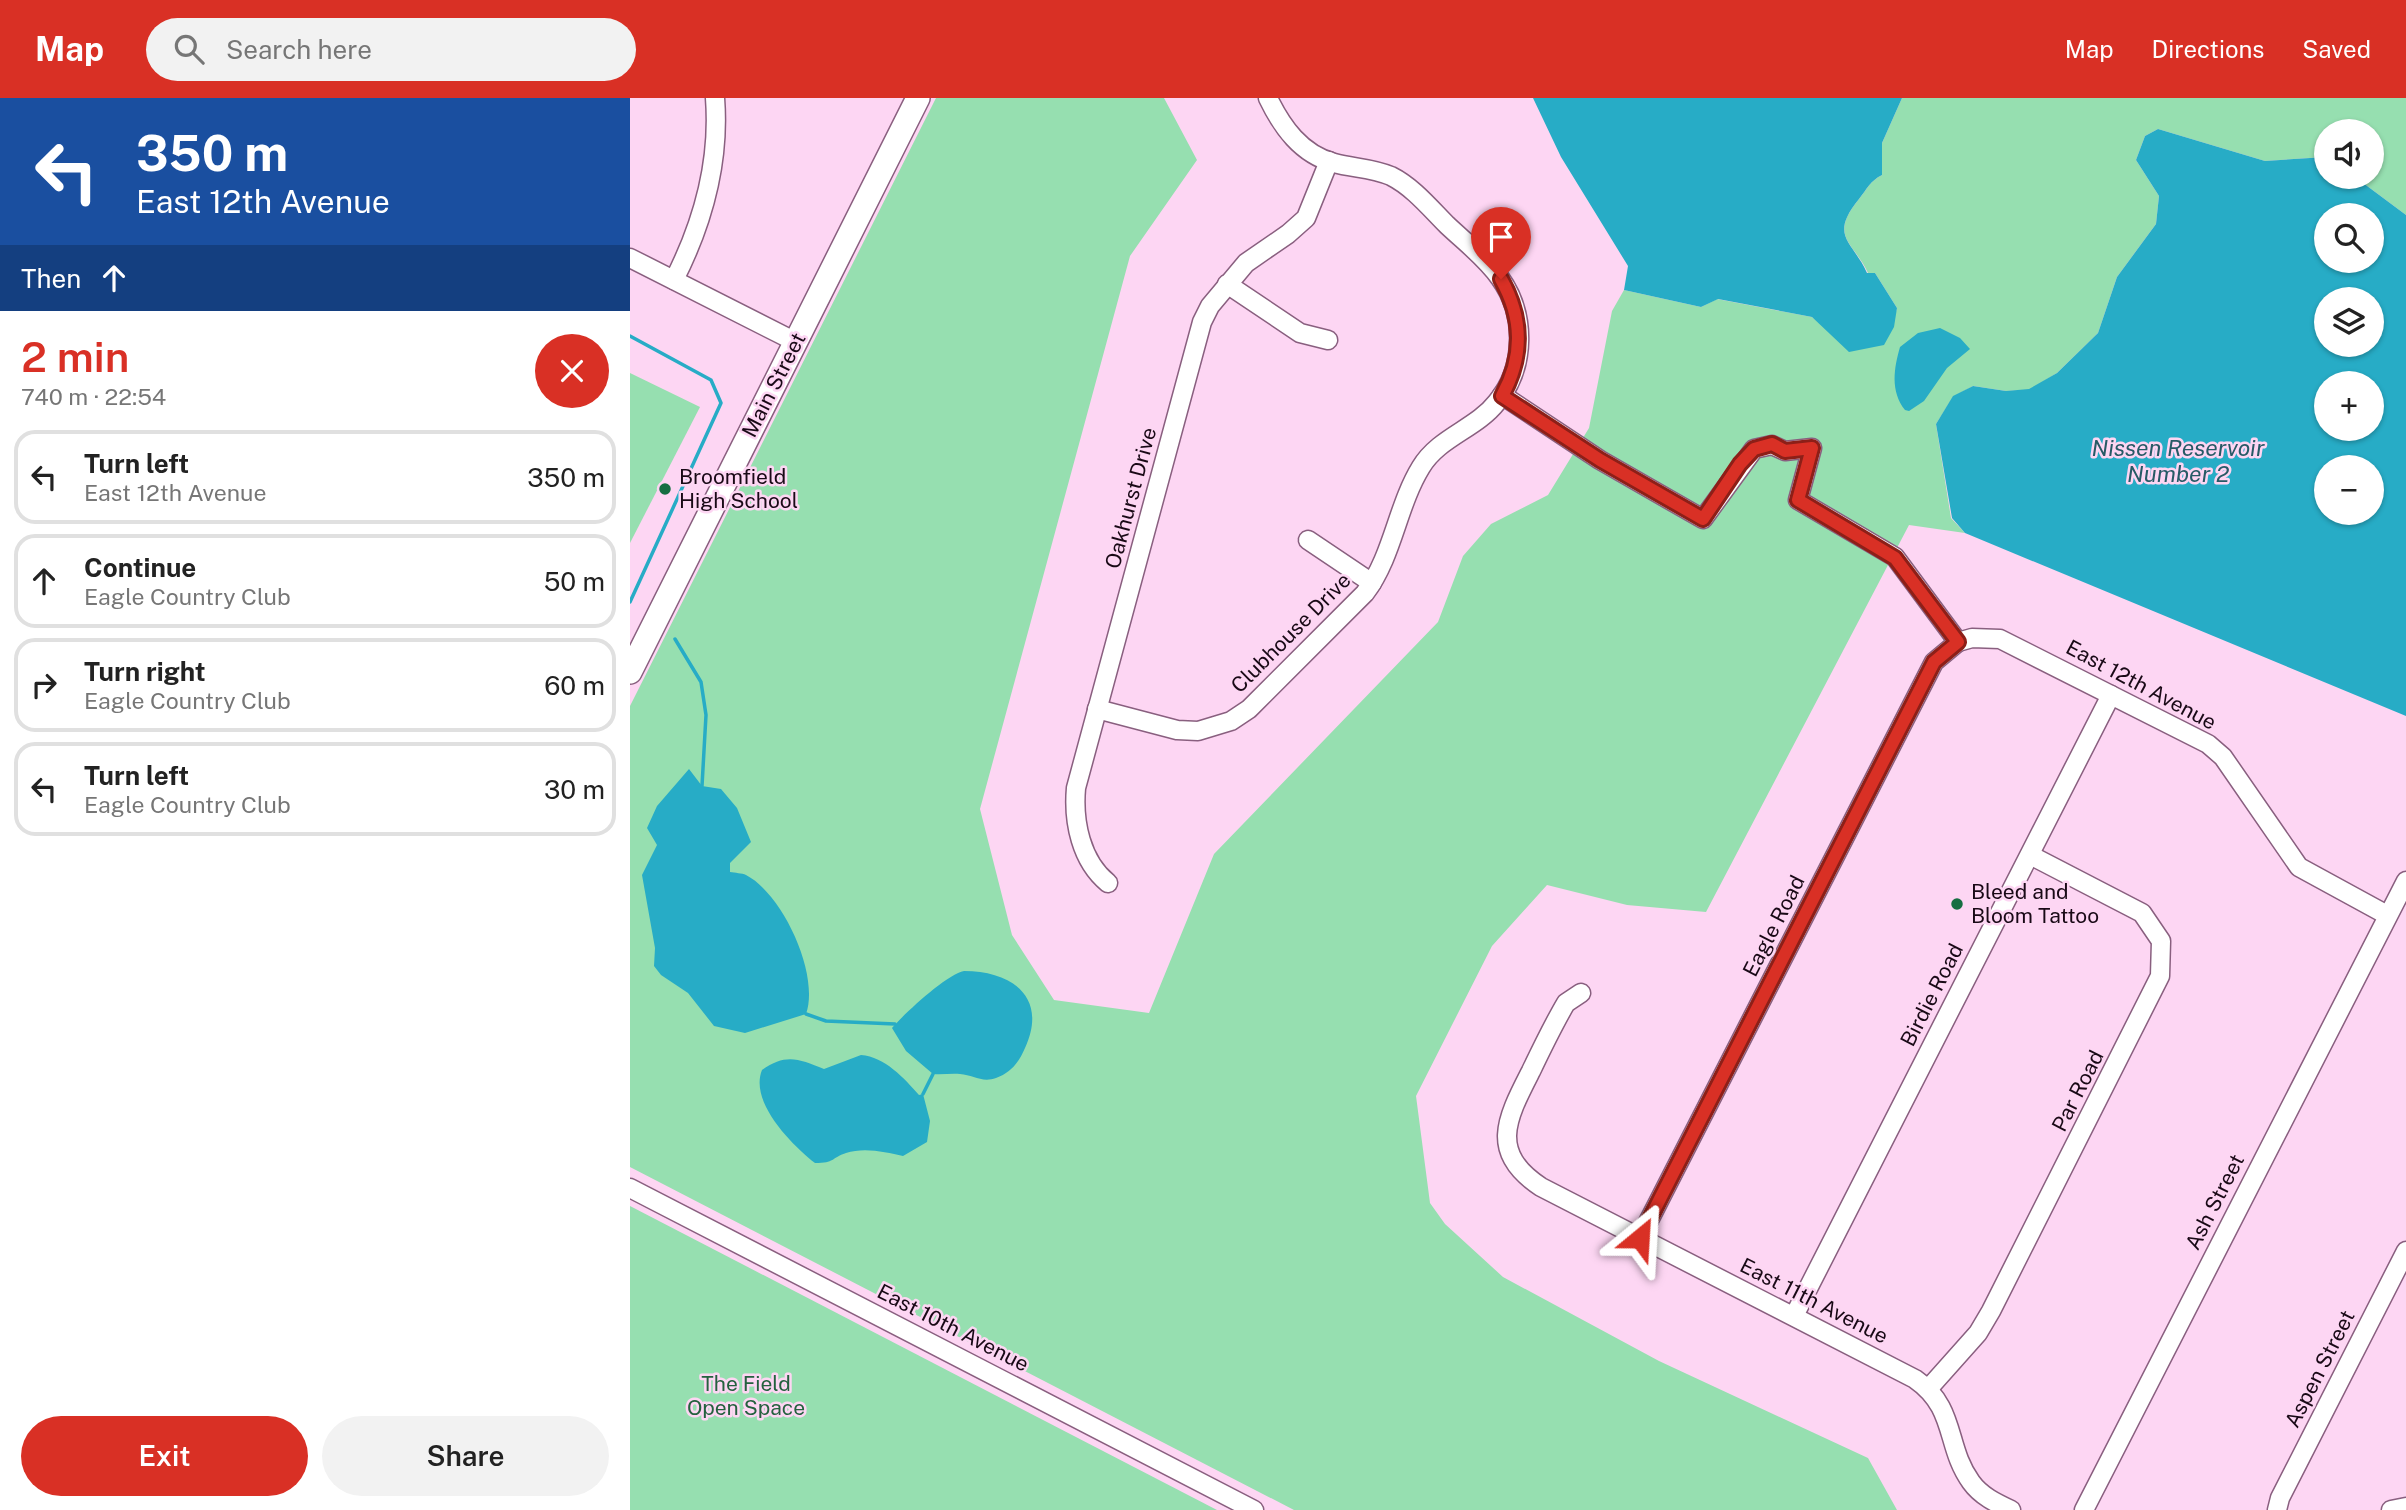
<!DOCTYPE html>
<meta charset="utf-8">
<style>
body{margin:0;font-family:"Public Sans",sans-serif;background:#f2f2f2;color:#222;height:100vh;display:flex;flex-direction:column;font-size:26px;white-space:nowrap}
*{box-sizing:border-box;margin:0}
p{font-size:23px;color:#767676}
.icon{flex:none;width:38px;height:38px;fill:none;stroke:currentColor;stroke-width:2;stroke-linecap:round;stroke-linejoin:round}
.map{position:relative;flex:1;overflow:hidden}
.details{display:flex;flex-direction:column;background:#fff;width:630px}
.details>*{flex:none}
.hud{background:#1a4fa0;color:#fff;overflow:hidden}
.controls{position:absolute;left:1684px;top:21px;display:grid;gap:14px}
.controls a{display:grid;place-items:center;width:70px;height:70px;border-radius:50%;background:#fff;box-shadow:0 2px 5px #0004;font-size:35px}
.pin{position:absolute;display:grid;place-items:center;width:60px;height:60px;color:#fff;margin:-72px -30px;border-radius:50% 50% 50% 0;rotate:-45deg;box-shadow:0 0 7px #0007}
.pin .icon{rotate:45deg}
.me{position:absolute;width:77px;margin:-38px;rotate:27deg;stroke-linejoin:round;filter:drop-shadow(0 0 5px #0008)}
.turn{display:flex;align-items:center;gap:24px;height:147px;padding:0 21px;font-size:32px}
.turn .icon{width:91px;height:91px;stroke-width:2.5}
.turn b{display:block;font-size:49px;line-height:60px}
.then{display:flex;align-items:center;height:66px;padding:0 21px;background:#0003;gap:14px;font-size:26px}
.round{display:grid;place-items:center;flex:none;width:74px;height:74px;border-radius:37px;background:#f2f2f2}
.head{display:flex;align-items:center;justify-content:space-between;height:119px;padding:0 21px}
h1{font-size:42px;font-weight:600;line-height:52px;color:#d93025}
.cta{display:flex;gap:14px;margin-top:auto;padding:14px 21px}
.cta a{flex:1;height:80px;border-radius:42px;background:#d93025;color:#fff;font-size:28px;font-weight:600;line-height:80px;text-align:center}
.cta a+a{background:#f2f2f2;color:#222}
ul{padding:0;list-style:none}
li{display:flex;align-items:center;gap:21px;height:94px;margin:0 14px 10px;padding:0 7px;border:4px solid #e0e0e0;border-radius:21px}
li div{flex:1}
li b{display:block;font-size:26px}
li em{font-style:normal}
header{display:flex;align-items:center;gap:42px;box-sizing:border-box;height:98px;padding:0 35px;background:#d93025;color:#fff}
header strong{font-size:33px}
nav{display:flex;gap:38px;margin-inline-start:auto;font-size:24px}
.search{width:490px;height:63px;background:#f2f2f2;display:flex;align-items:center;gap:18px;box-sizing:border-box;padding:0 24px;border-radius:38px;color:#767676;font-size:26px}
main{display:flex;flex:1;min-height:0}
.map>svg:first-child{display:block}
.green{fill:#96dfb0}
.water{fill:#27acc6;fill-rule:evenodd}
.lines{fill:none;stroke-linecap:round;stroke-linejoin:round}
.stream{stroke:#27acc6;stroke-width:3.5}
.minor-casing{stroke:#895f7f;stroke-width:21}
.major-casing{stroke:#895f7f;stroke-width:26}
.minor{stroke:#fff;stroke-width:18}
.major{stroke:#fff;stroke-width:23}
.route-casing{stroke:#8d1f18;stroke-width:18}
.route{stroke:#d93025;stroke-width:12}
.poi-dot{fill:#156e41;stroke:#fdd6f3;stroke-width:2.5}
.labels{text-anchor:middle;stroke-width:5;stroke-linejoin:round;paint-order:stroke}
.street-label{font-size:21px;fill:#190916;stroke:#fdd6f3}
.poi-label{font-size:21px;fill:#190916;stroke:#fdd6f3;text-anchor:start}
.park-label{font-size:21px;fill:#24613e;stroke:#fdd6f3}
.water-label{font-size:23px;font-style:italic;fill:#275a66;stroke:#fdd6f3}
</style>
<header>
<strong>Map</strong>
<div class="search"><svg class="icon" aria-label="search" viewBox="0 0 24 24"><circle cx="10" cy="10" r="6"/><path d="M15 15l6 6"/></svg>Search here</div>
<nav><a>Map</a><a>Directions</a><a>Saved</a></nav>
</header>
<main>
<section class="details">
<div class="hud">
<div class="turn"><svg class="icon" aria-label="left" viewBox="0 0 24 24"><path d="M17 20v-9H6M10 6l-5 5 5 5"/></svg><div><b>350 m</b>East 12th Avenue</div></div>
<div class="then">Then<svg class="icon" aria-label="ahead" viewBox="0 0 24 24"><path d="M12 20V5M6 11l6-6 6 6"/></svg></div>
</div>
<div class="head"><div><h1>2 min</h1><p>740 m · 22:54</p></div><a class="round" style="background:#d93025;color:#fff"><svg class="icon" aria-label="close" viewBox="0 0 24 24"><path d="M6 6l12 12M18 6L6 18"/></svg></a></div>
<ul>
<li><svg class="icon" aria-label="left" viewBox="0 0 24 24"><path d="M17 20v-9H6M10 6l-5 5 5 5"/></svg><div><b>Turn left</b><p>East 12th Avenue</p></div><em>350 m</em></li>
<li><svg class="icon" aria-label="ahead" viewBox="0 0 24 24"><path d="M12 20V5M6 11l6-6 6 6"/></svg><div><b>Continue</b><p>Eagle Country Club</p></div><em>50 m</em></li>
<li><svg class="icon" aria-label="right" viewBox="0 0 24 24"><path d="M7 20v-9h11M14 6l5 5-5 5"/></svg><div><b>Turn right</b><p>Eagle Country Club</p></div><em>60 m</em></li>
<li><svg class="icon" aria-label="left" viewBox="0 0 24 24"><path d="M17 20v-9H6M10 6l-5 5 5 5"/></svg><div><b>Turn left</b><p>Eagle Country Club</p></div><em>30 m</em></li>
</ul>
<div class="cta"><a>Exit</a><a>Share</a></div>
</section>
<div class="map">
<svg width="1776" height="1412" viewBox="0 0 1776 1412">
<rect width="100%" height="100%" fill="#fdd6f3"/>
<g class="green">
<path d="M 306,0 L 534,0 L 567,62 L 500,158 L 350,711 L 382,837 L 424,902 L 519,915 L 584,756 L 808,524 L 833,458 L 861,426 L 918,397 L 959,330 L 982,213 L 994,192 L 1071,209 L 1087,201 L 1182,219 L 1196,230 L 1263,225 L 1267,210 L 1245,175 L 1238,175 C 1223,143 1198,139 1229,101 C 1237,91 1240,83 1252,77 L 1252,45 L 1272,0 L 1776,0 L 1776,117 L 1725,79 L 1741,79 L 1741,33 L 1696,33 L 1696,59 L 1635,63 L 1528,31 L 1515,38 L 1506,62 L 1529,98 L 1526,126 L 1487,179 L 1468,235 L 1427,275 L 1399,292 L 1376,293 L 1343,288 L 1323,299 L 1306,326 L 1321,420 L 1335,435 L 1279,427 L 1076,814 L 997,807 L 917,787 L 862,848 L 786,998 L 800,1105 L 815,1126 L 873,1179 L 1029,1263 L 1238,1360 L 1267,1412 L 664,1412 L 0,1069 L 0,608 Z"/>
<polygon points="0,275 70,309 0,445"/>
<polygon points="0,1108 587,1412 0,1412"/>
</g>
<g class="water">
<path d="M 903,0 L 1272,0 L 1252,45 L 1252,77 C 1240,83 1237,91 1229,101 C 1198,139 1223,143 1237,175 L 1245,175 L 1267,210 L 1264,229 L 1254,247 L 1219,254 L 1182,219 L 1088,201 L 1071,209 L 994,192 L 998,168 L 931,59 Z"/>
<path d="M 1528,31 L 1635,63 L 1696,59 L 1696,79 L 1725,79 L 1776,117 L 1776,618 L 1335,435 L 1322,420 L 1306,326 L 1323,298 L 1343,288 L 1376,293 L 1399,291 L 1427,275 L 1468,235 L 1487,179 L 1526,126 L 1529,98 L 1506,62 L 1515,38 ZM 1741,117 L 1741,163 L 1696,163 L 1696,117 ZM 1696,201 L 1741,201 L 1741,247 L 1696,247 ZM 1741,285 L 1741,331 L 1696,331 L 1696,285 ZM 1741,369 L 1741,415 L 1696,415 L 1696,369 Z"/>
<path d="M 1310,230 L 1330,240 L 1340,251 L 1317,270 L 1294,303 L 1279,313 L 1275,312 C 1260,293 1264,270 1270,249 L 1288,235 Z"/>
<path d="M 59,671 L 72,688 L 91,691 L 107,710 L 121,744 L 100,765 L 100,774 C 105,775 112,775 116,777 C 153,796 190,877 176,916 L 115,935 L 84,928 L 58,895 L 31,877 L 24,868 L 25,850 L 12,777 L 27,747 L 17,730 L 27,708 Z"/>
<path d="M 334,873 C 383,873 418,900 395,950 C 389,964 381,975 366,980 C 352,985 343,977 330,976 C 321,975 312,977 303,976 L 276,953 L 262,930 C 274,916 317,876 334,873 Z"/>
<path d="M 231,957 C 255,959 274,980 289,997 L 293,996 L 300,1023 L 297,1044 L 273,1058 C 256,1054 234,1049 216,1055 C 201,1060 205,1065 185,1065 C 162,1047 119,1004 132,972 C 156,955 169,961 194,971 Z"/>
</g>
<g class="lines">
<g class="stream">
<polyline points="0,238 81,282 91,305 0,504"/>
<polyline points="45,541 71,584 76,617 72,688"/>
<polyline points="176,916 196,923 265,926"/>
<polyline points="293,996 303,976"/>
</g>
<defs>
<g id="minor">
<polyline points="0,160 166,244"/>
<path d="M 44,182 C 73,125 90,64 85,0"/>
<polyline points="597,186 670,235 698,242"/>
<polyline points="872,297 970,362 1073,421 1124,351 1142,347 1155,353 1182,350 1168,402 1265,459 1328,544 1342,540 1370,541 1578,646 1593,659 1669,769 1757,817"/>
<polyline points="678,442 742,485"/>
<path d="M 467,611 L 547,632 L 568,633 L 601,623 L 619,611 L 735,495 C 763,458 767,408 791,369 C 809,339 846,331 867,304 C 896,269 896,216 870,180 C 856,160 835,144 817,127 C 800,110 783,89 761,78 C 743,70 723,70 704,65 C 671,56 652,29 638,0"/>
<path d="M 478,785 C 451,763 443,724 446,690 L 572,224 L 580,208 L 616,165 L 658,136 L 676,120 L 699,63"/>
<path d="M 951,895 L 936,905 C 923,927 912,950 901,973 C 877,1020 858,1054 911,1089 L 1285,1281 C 1327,1310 1315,1348 1341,1384 C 1351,1398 1366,1405 1381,1412"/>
<polyline points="0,1090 624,1412"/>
<polyline points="1010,1140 1304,564 1328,544"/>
<polyline points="1164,1218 1481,597"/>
<polyline points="1299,1290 1348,1235 1361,1213 1530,878 1531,843 1512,815 1400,757"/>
<polyline points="1454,1412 1776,783"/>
<polyline points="1647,1412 1650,1400 1776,1153"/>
<polyline points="1761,1412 1776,1409"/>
</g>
<polyline id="major" points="0,574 288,0"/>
</defs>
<use href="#minor" class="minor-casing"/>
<use href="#major" class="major-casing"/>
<use href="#minor" class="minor"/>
<use href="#major" class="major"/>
</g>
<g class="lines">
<defs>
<path id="route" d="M 871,181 C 893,220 894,258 872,298 L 970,362 L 1073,421 L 1110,366 L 1124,351 L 1142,346 L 1155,353 L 1182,350 L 1168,402 L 1265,460 L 1328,544 L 1304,564 L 1010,1140"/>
</defs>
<use href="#route" class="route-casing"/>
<use href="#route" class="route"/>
</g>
<g class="poi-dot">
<circle cx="35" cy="391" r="7"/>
<circle cx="1327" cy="806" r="7"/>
</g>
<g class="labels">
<g class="street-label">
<text transform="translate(144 287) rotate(-63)" y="7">Main Street</text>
<text transform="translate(501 400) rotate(-75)" y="7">Oakhurst Drive</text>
<text transform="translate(661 535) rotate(-45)" y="7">Clubhouse Drive</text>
<text transform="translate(1511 587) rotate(28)" y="7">East 12th Avenue</text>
<text transform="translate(1144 828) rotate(-63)" y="7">Eagle Road</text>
<text transform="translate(1302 897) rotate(-63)" y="7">Birdie Road</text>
<text transform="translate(1448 993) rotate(-63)" y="7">Par Road</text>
<text transform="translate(1585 1104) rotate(-63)" y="7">Ash Street</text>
<text transform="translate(1184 1203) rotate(27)" y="7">East 11th Avenue</text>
<text transform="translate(323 1230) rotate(27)" y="7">East 10th Avenue</text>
<text transform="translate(1690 1271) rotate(-63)" y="7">Aspen Street</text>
</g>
<g class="poi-label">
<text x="49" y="386">Broomfield<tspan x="49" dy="24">High School</tspan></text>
<text x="1341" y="801">Bleed and<tspan x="1341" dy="24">Bloom Tattoo</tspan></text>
</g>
<g class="park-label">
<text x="116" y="1293">The Field<tspan x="116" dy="24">Open Space</tspan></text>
</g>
<g class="water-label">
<text x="1548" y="358">Nissen Reservoir<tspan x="1548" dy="26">Number 2</tspan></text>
</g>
</g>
</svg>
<div class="controls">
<a><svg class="icon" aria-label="sound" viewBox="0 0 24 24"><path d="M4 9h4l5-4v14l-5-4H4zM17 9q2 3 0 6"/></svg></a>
<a><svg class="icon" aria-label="search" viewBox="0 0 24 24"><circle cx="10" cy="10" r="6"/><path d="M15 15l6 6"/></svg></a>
<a><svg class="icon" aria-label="layers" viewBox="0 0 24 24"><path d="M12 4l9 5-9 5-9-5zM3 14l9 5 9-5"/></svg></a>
<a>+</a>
<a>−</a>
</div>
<div class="pin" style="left:871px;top:181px;background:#d93025"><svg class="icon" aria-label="arrive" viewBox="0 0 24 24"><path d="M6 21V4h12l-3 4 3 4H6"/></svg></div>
<svg class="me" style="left:1010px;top:1140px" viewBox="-20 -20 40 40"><path d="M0-17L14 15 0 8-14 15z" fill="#d93025" stroke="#fff" stroke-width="4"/></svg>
</div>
</main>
